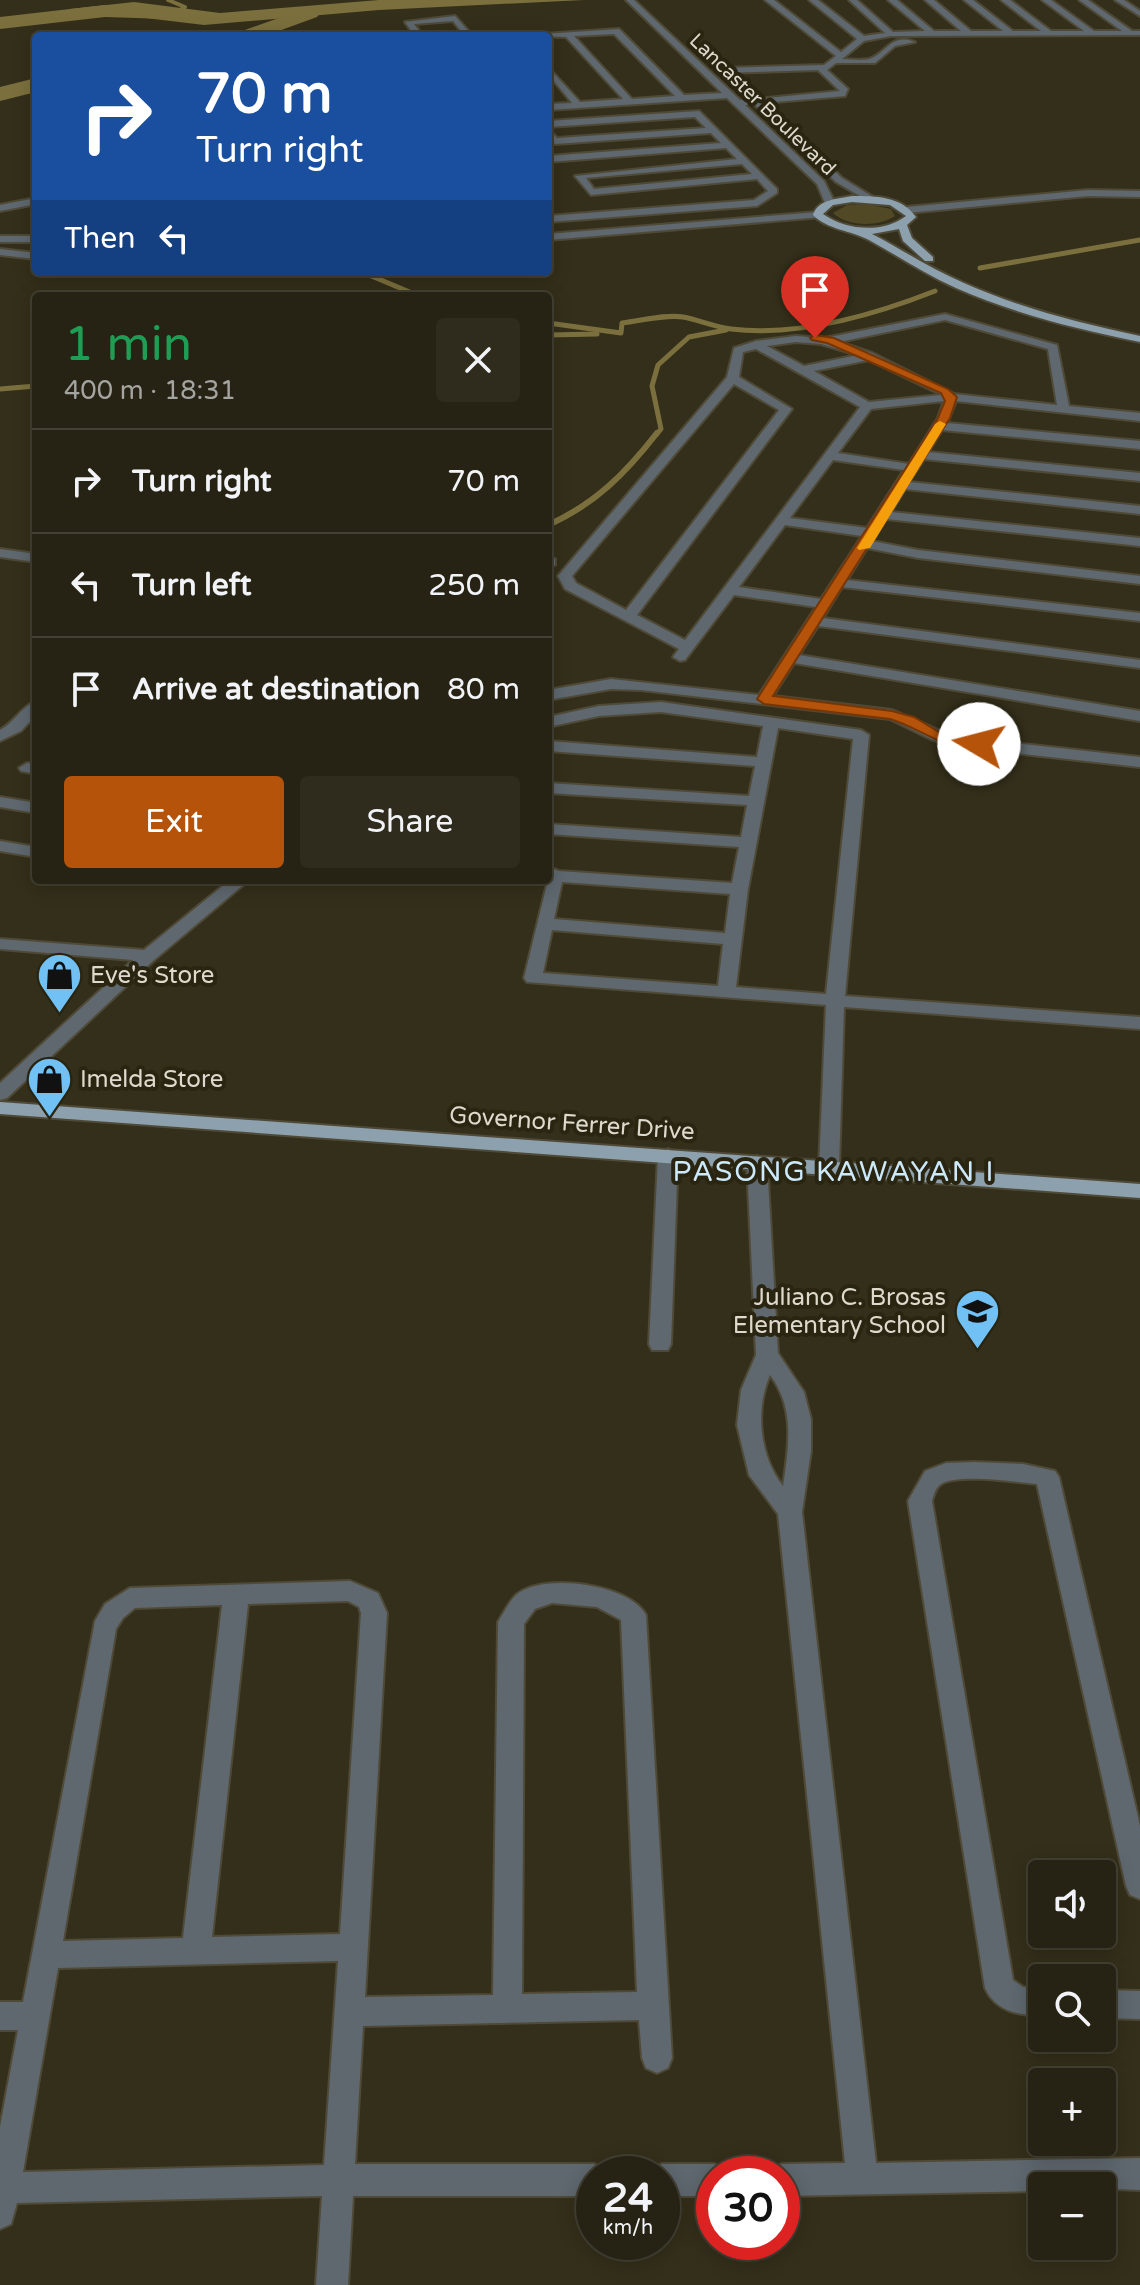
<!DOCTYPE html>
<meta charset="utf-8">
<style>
body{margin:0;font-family:"Varela Round",sans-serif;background:#2f2b1d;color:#f1f3f6;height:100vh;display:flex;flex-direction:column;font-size:30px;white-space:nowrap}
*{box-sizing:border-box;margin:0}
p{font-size:26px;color:#a4a4a0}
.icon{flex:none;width:44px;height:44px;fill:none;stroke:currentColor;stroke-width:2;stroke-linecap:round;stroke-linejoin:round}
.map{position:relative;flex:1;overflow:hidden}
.drawer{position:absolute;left:32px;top:292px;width:520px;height:592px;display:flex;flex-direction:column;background:#272314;border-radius:8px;box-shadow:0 4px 20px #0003,0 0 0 2px #434034}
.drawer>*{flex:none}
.hud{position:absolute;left:32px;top:32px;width:520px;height:244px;border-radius:8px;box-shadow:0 4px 20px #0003,0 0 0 2px #434034;background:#1a4fa0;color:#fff;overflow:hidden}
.controls{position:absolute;left:1028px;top:1860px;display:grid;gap:16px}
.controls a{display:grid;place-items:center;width:88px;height:88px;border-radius:8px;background:#272314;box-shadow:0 4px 20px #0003,0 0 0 2px #434034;font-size:40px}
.speed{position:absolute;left:576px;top:2156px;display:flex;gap:16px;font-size:40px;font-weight:700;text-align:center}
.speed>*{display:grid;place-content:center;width:104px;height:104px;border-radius:50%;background:#272314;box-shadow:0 4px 20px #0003,0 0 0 2px #434034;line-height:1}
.speed small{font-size:20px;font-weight:400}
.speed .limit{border:12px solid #d22;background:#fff;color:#111}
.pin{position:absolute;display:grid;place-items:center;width:68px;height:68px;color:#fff;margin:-82px -34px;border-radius:50% 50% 50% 0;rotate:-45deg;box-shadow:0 0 8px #0007}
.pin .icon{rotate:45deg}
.me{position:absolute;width:88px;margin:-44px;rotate:278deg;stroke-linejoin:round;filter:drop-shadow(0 0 6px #0008)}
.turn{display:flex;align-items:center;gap:28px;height:168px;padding:0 32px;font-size:36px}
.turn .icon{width:104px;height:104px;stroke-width:2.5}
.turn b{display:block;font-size:56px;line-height:68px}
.then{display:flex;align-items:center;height:76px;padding:0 32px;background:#0003;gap:16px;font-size:30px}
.round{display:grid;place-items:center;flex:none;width:84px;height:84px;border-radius:8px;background:#2f2b1d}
.headline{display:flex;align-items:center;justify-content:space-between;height:136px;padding:0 32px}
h1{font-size:48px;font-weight:600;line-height:60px;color:#1e9e55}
.cta{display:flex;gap:16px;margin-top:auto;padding:16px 32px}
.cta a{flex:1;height:92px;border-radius:8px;background:#b45309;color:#fff;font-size:32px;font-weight:600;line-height:92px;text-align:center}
.cta a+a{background:#2f2b1d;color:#f1f3f6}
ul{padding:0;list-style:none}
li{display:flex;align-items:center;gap:24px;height:104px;padding:0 32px;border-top:2px solid #434034}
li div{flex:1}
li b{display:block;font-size:30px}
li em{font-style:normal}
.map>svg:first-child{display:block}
.green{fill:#514925}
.water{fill:#7b703d}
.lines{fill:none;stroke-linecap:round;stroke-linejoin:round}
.stream-far2{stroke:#7b703d;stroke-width:4}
.stream-far1{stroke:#7b703d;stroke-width:5}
.stream{stroke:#7b703d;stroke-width:6}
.river{fill:#7b703d;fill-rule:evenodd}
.minor-casing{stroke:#4f4a37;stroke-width:4}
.major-casing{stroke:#4f4a37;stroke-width:4}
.minor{fill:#5f686f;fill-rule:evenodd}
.major{fill:#8ca0ad;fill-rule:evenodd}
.route{fill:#b45309;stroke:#753606;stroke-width:2}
.slow{fill:#f59e0b}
.labels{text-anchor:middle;stroke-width:8;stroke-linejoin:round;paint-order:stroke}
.far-street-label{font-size:20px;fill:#dddacd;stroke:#2a2511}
.poi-label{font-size:24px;fill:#dddacd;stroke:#2a2511;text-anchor:start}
.street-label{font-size:24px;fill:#dddacd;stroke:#2a2511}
.quarter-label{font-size:28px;letter-spacing:2px;fill:#cde9fc;stroke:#2a2511}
</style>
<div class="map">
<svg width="1140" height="2285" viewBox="0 0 1140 2285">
<rect width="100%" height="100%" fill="#342f1a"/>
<path class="green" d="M 866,204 L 891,209 L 895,216 C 879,227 847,227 833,213 L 847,205 Z"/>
<polygon class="water" points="379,0 584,0 379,10 204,25 70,9 134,2 220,13"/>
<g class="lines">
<polyline class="stream-far2" points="168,0 185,7 174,14"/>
<g class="stream-far1">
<polyline points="980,268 1140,240"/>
<polyline points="362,272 419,296"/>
<path d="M 548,323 L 621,333 L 622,323 C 641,321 665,314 683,317 C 699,320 715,327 731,329 C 797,337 874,315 935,291"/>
<polyline points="548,335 597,334"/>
<polyline points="0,389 36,386"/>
<polyline points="656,435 661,429 652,386 658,365 689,337 726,330"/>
</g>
<path class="stream" d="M 548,525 C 595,504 625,474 657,433"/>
<g class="river">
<polygon points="105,5 167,7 177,13 167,19 105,17 0,29 0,17"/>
<polygon points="310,7 320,13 317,17 265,36 236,36 239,32"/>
<polygon points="36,78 36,92 0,101 0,87"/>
</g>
<defs>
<g id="minor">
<path d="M 626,0 L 634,0 L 740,100 L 749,99 L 752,95 L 758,99 L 840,91 L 818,70 L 719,73 L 722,68 L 824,65 L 836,56 L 765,0 L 774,0 L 841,52 L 857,39 L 809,0 L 818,0 L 864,36 L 885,33 L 849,0 L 857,0 L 893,32 L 925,31 L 888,0 L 897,0 L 934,31 L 961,31 L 925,0 L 934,0 L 971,31 L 1003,31 L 964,0 L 973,0 L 1013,31 L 1041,31 L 1001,0 L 1010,0 L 1051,31 L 1084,31 L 1042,0 L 1051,0 L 1094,31 L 1122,31 L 1079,0 L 1088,0 L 1132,31 L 1140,31 L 1140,35 L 891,36 L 864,41 L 842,59 C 850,59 861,61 869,59 C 886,54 891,32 915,42 L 895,46 L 875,63 L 836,63 L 827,70 L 848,89 L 845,96 L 763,103 L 842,178 L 873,197 L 870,202 L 836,182 L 754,104 L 745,105 L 824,181 L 835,203 L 830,206 L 825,203 L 817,184 L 727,98 L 548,110 L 548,104 L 572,103 L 548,74 L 548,67 L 580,102 L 623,99 L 566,37 L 540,36 L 544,34 L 619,29 L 684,95 L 722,93 ZM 614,34 L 675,96 L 632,99 L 574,36 Z"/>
<polygon points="1115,0 1124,0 1140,11 1140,16"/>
<polygon points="455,16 473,36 465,36 453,21 414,24 423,36 415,36 405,22"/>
<path d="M 699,111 L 777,189 L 777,193 L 757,206 L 548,222 L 548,216 L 754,200 L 768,191 L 757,179 L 591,195 L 575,176 L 737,159 L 726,148 L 548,162 L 548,156 L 721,143 L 711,133 L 555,144 L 548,138 L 548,129 L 557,138 L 706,128 L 695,117 L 548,127 L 548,121 ZM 742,164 L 752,174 L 594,189 L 586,178 Z"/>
<polygon points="1088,190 1140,191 1140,197 1088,196 907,213 902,210 907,207"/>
<polygon points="36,198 36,204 0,211 0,205"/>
<polygon points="818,212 822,217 548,240 548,234"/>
<rect x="0" y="236" width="36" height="6"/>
<polygon points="0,249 36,253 36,259 0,255"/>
<path d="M 945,314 L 1057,345 L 1069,406 L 1140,413 L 1140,421 L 956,401 L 947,423 L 1140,441 L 1140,449 L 942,430 L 928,452 L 1140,473 L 1140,481 L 924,459 L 909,482 L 1140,506 L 1140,514 L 905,489 L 891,512 L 1140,538 L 1140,546 L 886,519 L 872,541 L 918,550 L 1140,576 L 1140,584 L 918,558 L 867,548 L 847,580 L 1140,613 L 1140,621 L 842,587 L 823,618 L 1140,660 L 1140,668 L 818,626 L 799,655 L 1140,711 L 1140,721 L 794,663 L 773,696 L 892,710 L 952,736 L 1140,757 L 1140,767 L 952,746 L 931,739 L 890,719 L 641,690 L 611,689 L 548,700 L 548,690 L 611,679 L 759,695 L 816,607 L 734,595 L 685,660 L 680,661 L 673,657 L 679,649 L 565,589 L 558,576 L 727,377 L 734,348 L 756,341 L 796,336 L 825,338 ZM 945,320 L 1048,349 L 1057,405 L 954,394 L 872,353 L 839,342 ZM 796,342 L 821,344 L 858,355 L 804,366 L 767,346 ZM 756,349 L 860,407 L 685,640 L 637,615 L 792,409 L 739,377 L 743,352 ZM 869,360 L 940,394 L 941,395 L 869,402 L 814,371 ZM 734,384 L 779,410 L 626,610 L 576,583 L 572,576 ZM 944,401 L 938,418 L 909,464 L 838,453 L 871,409 ZM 833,460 L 904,470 L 867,528 L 790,518 ZM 785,525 L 862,536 L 821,599 L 739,587 Z"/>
<polygon points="0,549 36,554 36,562 0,557"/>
<polygon points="548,558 555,559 555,565 548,566"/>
<path d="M 36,701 L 36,715 L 21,731 L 0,741 L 0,730 C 14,723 22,706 36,701 Z"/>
<path d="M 661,702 L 861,730 L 869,735 L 845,996 L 1140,1017 L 1140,1029 L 844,1007 L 839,1168 L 829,1175 L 819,1168 L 826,1005 L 527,982 L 524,978 L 548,880 L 548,867 L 559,871 L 732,883 L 739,847 L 548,834 L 548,824 L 741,837 L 747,805 L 548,793 L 548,783 L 749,796 L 755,766 L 548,751 L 548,741 L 757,757 L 763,726 L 661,712 L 599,716 L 548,727 L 548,717 L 599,706 ZM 778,728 L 853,739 L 826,994 L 736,987 L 748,889 ZM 562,882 L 730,894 L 725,933 L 554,919 ZM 552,930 L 723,944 L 718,986 L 543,973 Z"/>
<polygon points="27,763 36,764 36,774 21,771 19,768"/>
<polygon points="0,797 36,803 36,813 0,807"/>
<polygon points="0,841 36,847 36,857 0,851"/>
<polygon points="230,880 249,880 154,960 7,1098 0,1100 0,1083 133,960 0,949 0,939 144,950"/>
<polygon points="668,1149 678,1156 671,1344 668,1350 652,1350 649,1344 658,1156"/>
<path d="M 757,1156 L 767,1163 L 778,1353 L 804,1392 L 811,1419 L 811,1451 L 802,1512 L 876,2163 L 1140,2158 L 1140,2190 L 1042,2186 L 1042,2191 L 782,2196 L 782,2174 L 769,2174 L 771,2169 L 782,2164 L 845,2163 L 778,1514 L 749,1475 L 737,1425 L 741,1390 L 756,1355 L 747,1163 ZM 770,1375 C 795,1407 789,1447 783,1486 C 759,1456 755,1409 770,1375 Z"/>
<path d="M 974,1462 L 1023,1464 L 1055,1471 L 1059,1477 L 1140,1826 L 1140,1899 L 1130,1895 L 1126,1886 L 1037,1484 C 1017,1482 957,1473 941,1484 C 935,1488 934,1495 932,1501 L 1013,1980 L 1023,1987 L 1042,1988 L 1042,2016 C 1019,2015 996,2012 985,1988 L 908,1501 L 925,1471 L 946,1463 Z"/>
<path d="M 350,1581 L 378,1593 L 387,1613 L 365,1997 L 493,1995 L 498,1622 C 503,1614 509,1602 516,1595 C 542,1572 630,1584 646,1615 L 672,2058 L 668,2068 L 657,2073 L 646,2068 L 642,2058 L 639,2020 L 363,2026 L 355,2164 L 594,2164 L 605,2169 L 607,2174 L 594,2174 L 594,2196 L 353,2196 L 348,2285 L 316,2285 L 322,2196 L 17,2203 L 11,2224 L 0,2229 L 0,2127 L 18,2030 L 0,2030 L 0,2002 L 23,2002 L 95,1621 L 105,1604 L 130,1588 ZM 348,1601 L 359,1607 L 361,1613 L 340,1934 L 212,1937 L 248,1604 ZM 552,1603 L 597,1607 L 621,1620 L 637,1992 L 522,1994 L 524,1624 L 535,1609 ZM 222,1605 L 183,1938 L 63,1941 L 116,1629 L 123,1618 L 135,1608 ZM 338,1961 L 324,2165 L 23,2172 L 58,1968 Z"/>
<polygon points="1102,1990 1140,1991 1140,2019 1102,2018"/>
<polygon points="662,2164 714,2164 725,2169 727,2174 714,2174 714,2196 662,2196 662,2174 649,2174 651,2169"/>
</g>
<g id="major">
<path d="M 852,196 C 876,196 901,196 916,217 L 907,225 L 912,238 L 933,257 L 933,261 L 925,261 L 903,241 L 899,229 L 872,234 C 903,250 931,269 964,283 C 1020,308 1080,323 1140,336 L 1140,342 C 1077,329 1015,314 956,288 C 925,274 898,256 869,240 C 850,230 828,230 813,215 C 818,199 838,199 852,196 ZM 852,202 L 890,205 L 906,216 C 883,234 845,230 823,214 L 833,205 Z"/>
<polygon points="0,1102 1140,1184 1140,1198 0,1114"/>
</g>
</defs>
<use href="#minor" class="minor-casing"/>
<use href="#major" class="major-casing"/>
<use href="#minor" class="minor"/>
<use href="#major" class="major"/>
</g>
<path class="route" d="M 815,335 L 834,338 L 948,389 L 957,397 L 950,418 L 773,696 L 892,711 L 914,717 L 944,735 L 984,741 L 984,747 C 946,753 923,729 890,719 L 764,704 L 757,699 L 938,418 L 945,401 L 941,393 L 827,343 L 812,340 L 810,338 Z"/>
<polygon class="slow" points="940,421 946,424 870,548 859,550 857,548 935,424"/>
<defs>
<symbol id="shop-pin" viewBox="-11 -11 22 30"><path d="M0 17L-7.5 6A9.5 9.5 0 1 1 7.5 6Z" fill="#71c1f5" stroke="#2a2511"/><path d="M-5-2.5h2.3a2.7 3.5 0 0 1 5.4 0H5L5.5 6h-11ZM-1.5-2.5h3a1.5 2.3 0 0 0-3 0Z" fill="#111"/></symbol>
<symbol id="school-pin" viewBox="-11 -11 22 30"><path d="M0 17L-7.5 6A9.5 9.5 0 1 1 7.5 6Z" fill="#71c1f5" stroke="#2a2511"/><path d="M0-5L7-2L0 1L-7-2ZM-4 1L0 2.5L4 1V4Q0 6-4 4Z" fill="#111"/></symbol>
</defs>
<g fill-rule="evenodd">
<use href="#shop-pin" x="34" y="950" width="51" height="69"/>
<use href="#shop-pin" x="24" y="1054" width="51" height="69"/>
<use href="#school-pin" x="952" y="1286" width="51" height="69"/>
</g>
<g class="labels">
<g class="far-street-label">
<text transform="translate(763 104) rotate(44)" y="7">Lancaster Boulevard</text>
</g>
<g class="poi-label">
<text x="90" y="983">Eve's Store</text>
<text x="80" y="1087">Imelda Store</text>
<text x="946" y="1305" text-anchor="end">Juliano C. Brosas<tspan x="946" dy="28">Elementary School</tspan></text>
</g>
<g class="street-label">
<text transform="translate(572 1123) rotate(4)" y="8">Governor Ferrer Drive</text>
</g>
<g class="quarter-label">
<text x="834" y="1181">PASONG KAWAYAN I</text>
</g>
</g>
</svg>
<div class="controls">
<a><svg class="icon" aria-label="sound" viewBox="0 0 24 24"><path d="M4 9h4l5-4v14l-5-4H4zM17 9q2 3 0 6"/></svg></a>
<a><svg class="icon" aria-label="search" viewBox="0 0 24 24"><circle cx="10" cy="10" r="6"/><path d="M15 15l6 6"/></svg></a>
<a>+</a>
<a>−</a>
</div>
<div class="speed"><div>24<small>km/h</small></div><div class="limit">30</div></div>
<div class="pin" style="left:815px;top:338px;background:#d93025"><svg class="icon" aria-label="arrive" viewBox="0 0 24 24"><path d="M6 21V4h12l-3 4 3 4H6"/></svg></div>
<svg class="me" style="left:979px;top:744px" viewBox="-20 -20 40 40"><circle r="19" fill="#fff"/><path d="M0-13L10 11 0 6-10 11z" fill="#b45309"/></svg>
<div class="hud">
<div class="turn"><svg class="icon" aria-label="right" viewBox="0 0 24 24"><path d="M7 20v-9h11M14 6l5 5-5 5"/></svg><div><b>70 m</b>Turn right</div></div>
<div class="then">Then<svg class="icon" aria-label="left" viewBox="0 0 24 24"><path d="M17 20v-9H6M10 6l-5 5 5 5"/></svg></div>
</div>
<section class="drawer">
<div class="headline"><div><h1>1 min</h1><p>400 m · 18:31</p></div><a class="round"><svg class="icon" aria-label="close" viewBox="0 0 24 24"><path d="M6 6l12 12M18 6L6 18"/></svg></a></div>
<ul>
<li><svg class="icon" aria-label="right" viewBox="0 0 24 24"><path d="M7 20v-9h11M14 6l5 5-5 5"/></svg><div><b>Turn right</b></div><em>70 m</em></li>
<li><svg class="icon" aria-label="left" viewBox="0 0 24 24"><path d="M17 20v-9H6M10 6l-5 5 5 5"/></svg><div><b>Turn left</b></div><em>250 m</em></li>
<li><svg class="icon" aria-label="arrive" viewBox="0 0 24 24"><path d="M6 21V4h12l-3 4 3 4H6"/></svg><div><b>Arrive at destination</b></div><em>80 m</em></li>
</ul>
<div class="cta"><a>Exit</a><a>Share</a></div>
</section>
</div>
